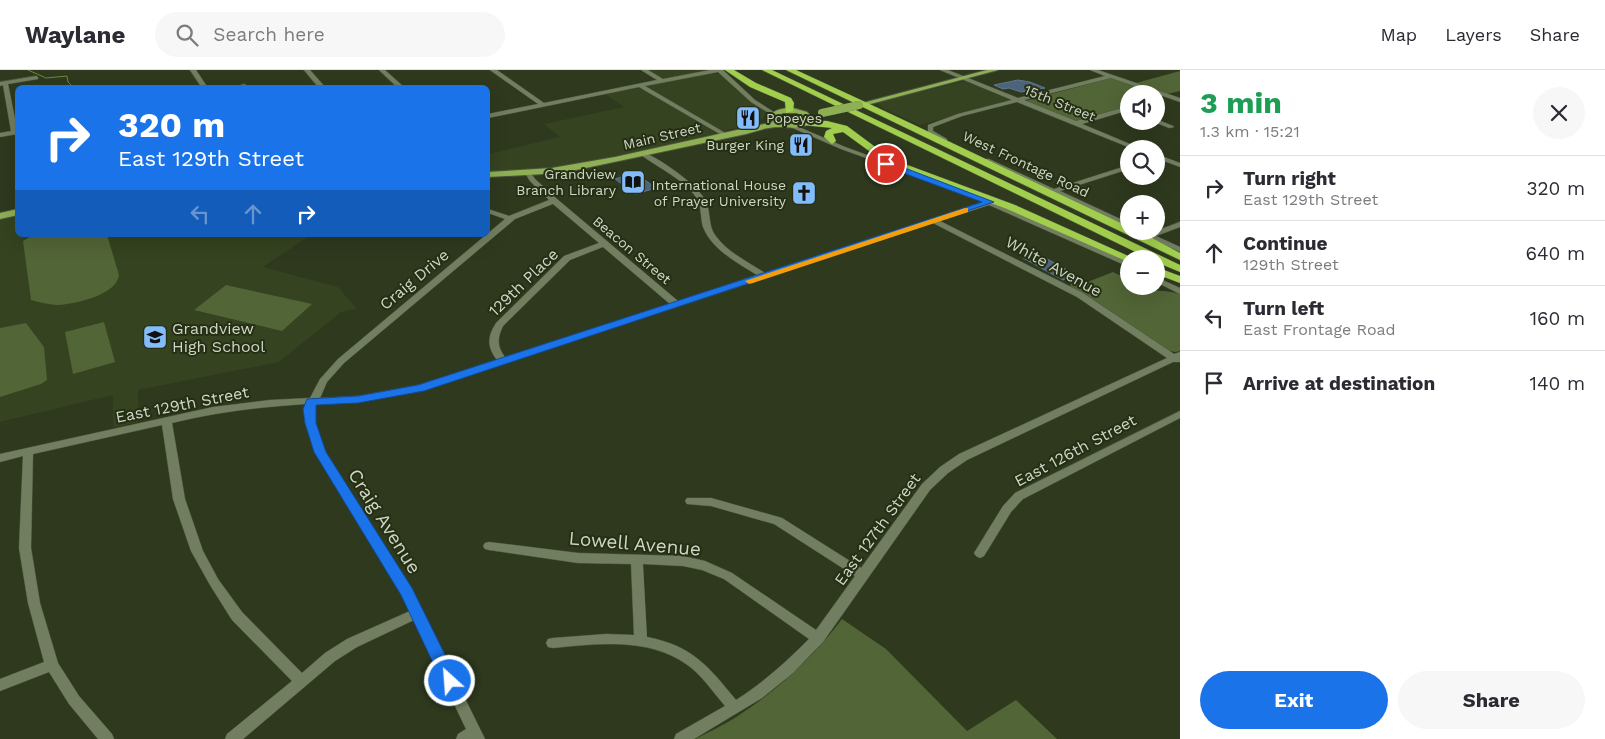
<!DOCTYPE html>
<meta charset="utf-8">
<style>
body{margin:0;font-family:"Work Sans",sans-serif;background:#f7f7f7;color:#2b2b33;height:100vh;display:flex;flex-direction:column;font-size:19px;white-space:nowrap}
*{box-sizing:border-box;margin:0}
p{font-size:16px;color:#7c7c81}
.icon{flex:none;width:28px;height:28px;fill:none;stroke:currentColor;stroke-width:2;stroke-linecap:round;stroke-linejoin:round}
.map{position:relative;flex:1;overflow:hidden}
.side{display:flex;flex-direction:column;background:#fff;width:425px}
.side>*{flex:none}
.top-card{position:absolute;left:15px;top:15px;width:475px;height:152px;border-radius:8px;box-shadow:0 5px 20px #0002;background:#1a73e8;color:#fff;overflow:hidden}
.controls{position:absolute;left:1120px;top:15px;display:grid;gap:10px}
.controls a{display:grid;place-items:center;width:45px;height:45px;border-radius:50%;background:#fff;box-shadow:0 5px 20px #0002;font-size:25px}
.pin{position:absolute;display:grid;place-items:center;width:42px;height:42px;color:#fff;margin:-21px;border:2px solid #fff;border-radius:50%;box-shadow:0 1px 5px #0007}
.me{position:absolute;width:55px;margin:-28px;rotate:334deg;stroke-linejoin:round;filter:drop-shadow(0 0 4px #0008)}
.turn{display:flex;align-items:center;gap:18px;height:105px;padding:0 20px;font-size:22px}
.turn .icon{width:65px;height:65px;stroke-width:2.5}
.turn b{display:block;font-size:35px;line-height:42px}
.lanes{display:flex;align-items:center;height:48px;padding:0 20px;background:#0003;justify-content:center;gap:25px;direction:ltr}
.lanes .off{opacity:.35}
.round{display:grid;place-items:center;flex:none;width:52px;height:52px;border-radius:26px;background:#f7f7f7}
.headline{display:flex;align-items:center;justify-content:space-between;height:85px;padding:0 20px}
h1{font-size:30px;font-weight:700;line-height:38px;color:#1e9e55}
.action{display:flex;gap:10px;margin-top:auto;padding:10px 20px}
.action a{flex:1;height:58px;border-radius:30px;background:#1a73e8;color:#fff;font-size:20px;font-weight:700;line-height:58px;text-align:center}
.action a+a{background:#f7f7f7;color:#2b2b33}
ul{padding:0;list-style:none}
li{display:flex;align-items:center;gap:15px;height:65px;padding:0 20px;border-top:1px solid #e1e1e2}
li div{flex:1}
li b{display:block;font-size:19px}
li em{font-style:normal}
header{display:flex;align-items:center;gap:30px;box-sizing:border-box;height:70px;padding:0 25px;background:#fff;border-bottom:1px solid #e1e1e2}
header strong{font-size:24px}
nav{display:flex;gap:28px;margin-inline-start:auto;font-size:18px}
.search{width:350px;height:45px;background:#f7f7f7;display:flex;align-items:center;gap:12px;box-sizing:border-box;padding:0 18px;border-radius:28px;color:#7c7c81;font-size:19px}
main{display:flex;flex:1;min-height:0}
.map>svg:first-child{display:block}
.built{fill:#354320}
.green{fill:#526536}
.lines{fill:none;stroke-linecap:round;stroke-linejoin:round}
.stream{stroke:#6e8942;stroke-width:1}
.building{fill:#4d637b;stroke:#607791}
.minor-casing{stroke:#4e573f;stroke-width:1}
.major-casing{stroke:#4e573f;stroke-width:2}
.highway-casing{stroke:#4e573f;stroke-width:1}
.minor{fill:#717e5f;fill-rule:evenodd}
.major{fill:#8eaf54;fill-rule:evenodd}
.highway{fill:#a1cf4d;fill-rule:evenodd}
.major-bridge-casing{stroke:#4e573f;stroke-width:8;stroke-linecap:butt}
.major-bridge{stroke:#8eaf54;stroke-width:8}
.route{fill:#1a73e8;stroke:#114b97}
.slow{fill:#f59e0b}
.labels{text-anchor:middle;stroke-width:4;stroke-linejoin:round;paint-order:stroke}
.far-street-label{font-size:14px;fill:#cfd6c6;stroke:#252f14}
.far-poi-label{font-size:14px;fill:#cfd6c6;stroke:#252f14;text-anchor:end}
.street-label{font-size:16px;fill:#cfd6c6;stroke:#252f14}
.poi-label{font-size:16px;fill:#cfd6c6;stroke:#252f14;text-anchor:start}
.near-street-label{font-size:19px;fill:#cfd6c6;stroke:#252f14}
</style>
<header>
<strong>Waylane</strong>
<div class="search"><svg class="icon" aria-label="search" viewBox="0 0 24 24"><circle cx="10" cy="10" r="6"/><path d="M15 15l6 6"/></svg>Search here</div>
<nav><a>Map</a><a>Layers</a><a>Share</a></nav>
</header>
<main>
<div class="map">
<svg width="1180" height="669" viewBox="0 0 1180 669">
<rect width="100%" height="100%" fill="#2e391e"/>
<g class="built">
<polygon points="646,0 710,0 666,9"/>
<polygon points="711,3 722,4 738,21 764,39 766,42 764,48 752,55 721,61 646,16"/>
<polygon points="966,11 1013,30 920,55 884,39 878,34 883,30"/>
<polygon points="635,18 643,19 717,63 589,92 538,99 488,102 488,84 560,67 544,54 624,37 605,24"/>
<polygon points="17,146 18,165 304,165 306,168 263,197 338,217 357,239 341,242 279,292 138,320 138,352 113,358 113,325 0,352 0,150"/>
</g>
<g class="green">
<polygon points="1180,1 1180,21 1167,24 1136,13"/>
<polygon points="1111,8 1162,25 1162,26 1156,28 1156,24 1129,24 1129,36 1075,51 1025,31"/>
<path d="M 33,165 L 107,165 L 119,205 C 117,225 75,234 58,235 C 49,235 40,232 31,230 L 23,171 Z"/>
<path d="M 1113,202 L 1129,210 L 1129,216 C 1138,216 1144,219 1152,220 C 1162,221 1170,221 1180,224 L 1180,281 L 1175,282 L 1166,280 L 1097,232 L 1070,217 L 1071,213 L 1080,215 Z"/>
<polygon points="226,215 312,234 282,261 194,240"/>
<polygon points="104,252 115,292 73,304 65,262"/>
<polygon points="26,253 44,277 47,310 41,314 0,327 0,258"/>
<path d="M 842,549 L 886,579 L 967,661 L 1016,630 L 1057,669 L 695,669 C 711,661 728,653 742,643 C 780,618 815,585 842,549 Z"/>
</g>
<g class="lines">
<polyline class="stream" points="28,0 46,8 67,6 68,12 74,18"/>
</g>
<g class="building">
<polygon points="1018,10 1030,12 1045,18 1021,22 1009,18 1003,19 994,15"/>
<polygon points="635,103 656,118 636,124 615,109"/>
<polygon points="1036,183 1062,197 1076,205 1063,210 1023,188"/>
</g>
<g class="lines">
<defs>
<g id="minor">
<polygon points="190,0 196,0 208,18 202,18"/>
<polygon points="304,0 310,0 326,18 319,18"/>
<polygon points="379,0 385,0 405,18 398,18"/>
<polygon points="490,0 497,0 544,33 657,10 641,0 648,0 663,9 710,0 723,0 755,30 777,44 772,45 751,32 718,2 645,16 727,64 727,66 725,67 639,17 488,48 488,44 538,34"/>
<polygon points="940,0 948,0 1018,28 1105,6 1090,0 1098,0 1180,28 1180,32 1111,8 1024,30 1076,51 1129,36 1129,40 1082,54 1142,79 1133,79 1017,32 962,46 933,57 933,61 947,69 947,71 945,72 928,63 928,55 958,44 1012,30"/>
<polygon points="36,6 38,7 38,9 8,14 18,64 0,67 0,63 11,61 3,15 0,16 0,12"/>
<polygon points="244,14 246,15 246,17 234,18"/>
<polygon points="1156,49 1173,56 1174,57 1169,58 1152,51 1156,51"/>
<polygon points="788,54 792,54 845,77 944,113 938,114 841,79 788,56"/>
<path d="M 643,82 C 659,88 700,116 706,132 C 711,143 708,155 715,165 C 727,182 748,192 765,203 L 983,132 L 980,130 L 981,128 L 993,130 L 1129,192 L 1129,197 L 989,135 L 940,151 L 1083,223 L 1174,284 L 1180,282 L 1180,292 L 1173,292 L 967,390 L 948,403 L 930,420 L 823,572 L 793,603 L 762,628 L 694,669 L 674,669 L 676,664 L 725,636 C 713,622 701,604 686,594 C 647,567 597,574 553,578 L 548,577 L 546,573 L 548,569 L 553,568 L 606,564 L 634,565 L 631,494 L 578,493 L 489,480 L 485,479 L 483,476 L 485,473 L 489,472 L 578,483 L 683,486 L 705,491 L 732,503 L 816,560 L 855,506 L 774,454 L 711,436 L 687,434 L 685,431 L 687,428 L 711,428 L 782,448 L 861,498 L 922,414 L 940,397 L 959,384 L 1167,288 L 1077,227 L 933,153 L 423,320 L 358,332 L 316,334 L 314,339 L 315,353 L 325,382 L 411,519 L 485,669 L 456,669 L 458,664 L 466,659 L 414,550 L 357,577 L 335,591 L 243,669 L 225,669 L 227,664 L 292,611 L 232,550 L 210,515 L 191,481 L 173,429 L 162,355 L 33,384 L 31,478 L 40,533 L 58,593 L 79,626 L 112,664 L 114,669 L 98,669 L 69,634 L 49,602 L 0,621 L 0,609 L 44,592 L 28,533 L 19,478 L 23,386 L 0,392 L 0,384 L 213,337 L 270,330 L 310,328 L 320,309 L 338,289 L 505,149 L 488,143 L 488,139 L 509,146 L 549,130 L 530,111 L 525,103 L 528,101 L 530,102 L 535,109 L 557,129 L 678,231 L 757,205 C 738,193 712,180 703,157 C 700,147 702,136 696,127 C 683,109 659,98 641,85 L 640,84 ZM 553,134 L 599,173 L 564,186 L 496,253 C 487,267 487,277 497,290 L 418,315 L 358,326 L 320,328 L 327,312 L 344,293 L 515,149 ZM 603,177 L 670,234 L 505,287 C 497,277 497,268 503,256 L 570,190 ZM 306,334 L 304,339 L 305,353 L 315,382 L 402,524 L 410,541 L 347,569 L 325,583 L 302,603 L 242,542 L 218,509 L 203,481 L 185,429 L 172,353 C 216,342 260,337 306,334 ZM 643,494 L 683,496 L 702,500 L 724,509 L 809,569 C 786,592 764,612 736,630 C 708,596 693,576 647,567 Z"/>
<polygon points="1156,84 1180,93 1180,97 1156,88"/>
<polygon points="985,89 989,89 1054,119 1129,95 1129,99 1060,121 1129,153 1129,158 985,91"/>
<polygon points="1180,152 1180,157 1156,166 1180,177 1180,182 1135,161 1146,161 1150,163"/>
<polygon points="1156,207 1180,218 1180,224 1156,212"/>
<polygon points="1180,341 1180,348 1023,429 1011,442 984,486 980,488 976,486 974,483 1003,436 1015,423"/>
</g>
<g id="major">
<polygon points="987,0 998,0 859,37 855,35"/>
<path d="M 793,38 L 807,42 L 814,49 C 801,64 785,54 769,58 C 761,59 754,62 746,64 L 562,103 L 488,107 L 488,102 L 552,98 L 615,87 L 773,52 L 768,47 C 774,39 784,38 793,38 ZM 783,43 L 797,43 L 806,49 C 796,56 785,55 776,47 Z"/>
<polygon points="18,139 18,145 0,149 0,143"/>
</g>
<g id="highway">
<polygon points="725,0 734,0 756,13 791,28 794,33 793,41 786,43 785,32 750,17"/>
<polygon points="762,0 772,0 1180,195 1180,202 1156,192 1156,189 1150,189"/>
<path d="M 786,0 L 796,0 C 908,51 1018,105 1129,157 L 1129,161 L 1139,161 L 1180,183 L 1180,190 Z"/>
<polygon points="806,50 827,51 847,56 882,82 902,93 1015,135 1135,189 1129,189 1129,192 1126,191 1007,139 896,97 876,86 843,62 833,64 836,71 832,74 824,67 826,61 832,58 803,55 803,51"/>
<polygon points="1156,197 1180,206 1180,213 1156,204"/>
</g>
</defs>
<use href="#minor" class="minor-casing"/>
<use href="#major" class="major-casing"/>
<use href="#highway" class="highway-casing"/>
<use href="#minor" class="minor"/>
<use href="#major" class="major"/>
<use href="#highway" class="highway"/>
<defs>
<polyline id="major-bridge" points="822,43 859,35"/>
</defs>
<use href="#major-bridge" class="major-bridge-casing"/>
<use href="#major-bridge" class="major-bridge"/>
</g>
<polygon class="route" points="884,92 889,92 994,132 424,321 358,333 316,335 316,353 326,382 412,518 458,611 456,616 450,618 444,616 401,525 314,382 305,353 303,339 307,329 358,326 418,315 982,132 884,96"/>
<polygon class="slow" points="965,138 968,138 968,142 753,213 749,214 745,211"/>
<defs>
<symbol id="restaurant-square" viewBox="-11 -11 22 22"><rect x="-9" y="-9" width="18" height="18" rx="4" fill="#83bcfa" stroke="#252f14"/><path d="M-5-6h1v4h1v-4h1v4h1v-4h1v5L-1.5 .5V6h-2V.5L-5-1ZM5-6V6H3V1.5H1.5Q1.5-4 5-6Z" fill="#111"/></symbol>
<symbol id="library-square" viewBox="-11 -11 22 22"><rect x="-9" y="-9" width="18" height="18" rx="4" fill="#83bcfa" stroke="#252f14"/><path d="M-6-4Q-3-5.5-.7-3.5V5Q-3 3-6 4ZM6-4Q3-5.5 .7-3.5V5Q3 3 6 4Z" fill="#111"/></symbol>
<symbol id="church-square" viewBox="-11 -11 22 22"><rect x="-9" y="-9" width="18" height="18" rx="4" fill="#83bcfa" stroke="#252f14"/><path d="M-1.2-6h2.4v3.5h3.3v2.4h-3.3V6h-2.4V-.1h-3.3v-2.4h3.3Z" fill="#111"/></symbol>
<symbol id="school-square" viewBox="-11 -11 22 22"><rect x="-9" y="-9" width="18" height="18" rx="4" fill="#83bcfa" stroke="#252f14"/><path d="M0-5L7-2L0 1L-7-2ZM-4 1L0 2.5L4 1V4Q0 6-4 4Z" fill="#111"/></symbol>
</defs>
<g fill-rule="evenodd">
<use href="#restaurant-square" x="734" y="34" width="28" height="28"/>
<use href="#restaurant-square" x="787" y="61" width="28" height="28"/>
<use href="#library-square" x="619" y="98" width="28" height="28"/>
<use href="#church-square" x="790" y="109" width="28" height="28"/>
<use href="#school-square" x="141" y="253" width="28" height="28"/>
</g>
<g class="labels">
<g class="far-street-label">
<text transform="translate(1060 33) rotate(22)" y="5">15th Street</text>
<text transform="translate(662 66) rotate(-13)" y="5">Main Street</text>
<text transform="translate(1026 94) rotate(25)" y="5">West Frontage Road</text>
<text transform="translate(632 180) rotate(40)" y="5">Beacon Street</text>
</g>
<g class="far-poi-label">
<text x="766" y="53" text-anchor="start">Popeyes</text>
<text x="784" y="80">Burger King</text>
<text x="616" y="109">Grandview<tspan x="616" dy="16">Branch Library</tspan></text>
<text x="786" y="120">International House<tspan x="786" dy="16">of Prayer University</tspan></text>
</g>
<g class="street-label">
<text transform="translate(1054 196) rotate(29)" y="6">White Avenue</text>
<text transform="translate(414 209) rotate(-40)" y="6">Craig Drive</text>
<text transform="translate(523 212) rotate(-44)" y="6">129th Place</text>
<text transform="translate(182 334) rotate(-11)" y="6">East 129th Street</text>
<text transform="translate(1075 380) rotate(-28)" y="6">East 126th Street</text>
<text transform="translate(877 459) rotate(-54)" y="6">East 127th Street</text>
</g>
<g class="poi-label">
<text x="172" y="264">Grandview<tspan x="172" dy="18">High School</tspan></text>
</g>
<g class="near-street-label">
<text transform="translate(385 451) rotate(58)" y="7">Craig Avenue</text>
<text transform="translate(635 473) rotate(5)" y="7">Lowell Avenue</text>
</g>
</g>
</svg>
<div class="controls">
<a><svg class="icon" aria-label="sound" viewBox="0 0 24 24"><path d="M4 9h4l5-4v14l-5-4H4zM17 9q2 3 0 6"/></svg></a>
<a><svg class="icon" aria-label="search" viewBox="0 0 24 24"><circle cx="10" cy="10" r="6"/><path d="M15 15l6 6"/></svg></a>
<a>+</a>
<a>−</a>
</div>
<div class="pin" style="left:886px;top:94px;background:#d93025"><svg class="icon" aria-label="arrive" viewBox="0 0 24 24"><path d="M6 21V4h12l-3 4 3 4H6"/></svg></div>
<svg class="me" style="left:450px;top:611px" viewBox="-20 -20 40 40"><circle r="17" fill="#1a73e8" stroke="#fff" stroke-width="3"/><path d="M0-11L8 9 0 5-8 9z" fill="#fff"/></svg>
<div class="top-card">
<div class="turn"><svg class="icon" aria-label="right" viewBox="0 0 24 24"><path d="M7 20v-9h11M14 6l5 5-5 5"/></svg><div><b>320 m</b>East 129th Street</div></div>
<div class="lanes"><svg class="icon off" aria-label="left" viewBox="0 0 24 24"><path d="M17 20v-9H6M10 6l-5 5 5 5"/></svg><svg class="icon off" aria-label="ahead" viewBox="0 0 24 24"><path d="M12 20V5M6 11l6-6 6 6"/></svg><svg class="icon" aria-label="right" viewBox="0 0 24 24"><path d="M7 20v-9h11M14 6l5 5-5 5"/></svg></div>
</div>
</div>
<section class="side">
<div class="headline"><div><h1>3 min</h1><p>1.3 km · 15:21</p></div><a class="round"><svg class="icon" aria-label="close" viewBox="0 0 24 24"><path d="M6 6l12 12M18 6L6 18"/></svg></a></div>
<ul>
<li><svg class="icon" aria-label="right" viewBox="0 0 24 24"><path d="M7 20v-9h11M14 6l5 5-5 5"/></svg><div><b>Turn right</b><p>East 129th Street</p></div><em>320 m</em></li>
<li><svg class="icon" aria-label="ahead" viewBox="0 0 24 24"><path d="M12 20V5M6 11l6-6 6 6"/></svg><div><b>Continue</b><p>129th Street</p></div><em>640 m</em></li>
<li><svg class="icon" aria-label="left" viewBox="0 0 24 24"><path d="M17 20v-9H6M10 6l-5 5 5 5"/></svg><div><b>Turn left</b><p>East Frontage Road</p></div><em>160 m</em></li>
<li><svg class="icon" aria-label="arrive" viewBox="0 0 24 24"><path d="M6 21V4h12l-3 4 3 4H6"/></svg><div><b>Arrive at destination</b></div><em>140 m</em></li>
</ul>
<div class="action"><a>Exit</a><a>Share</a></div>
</section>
</main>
